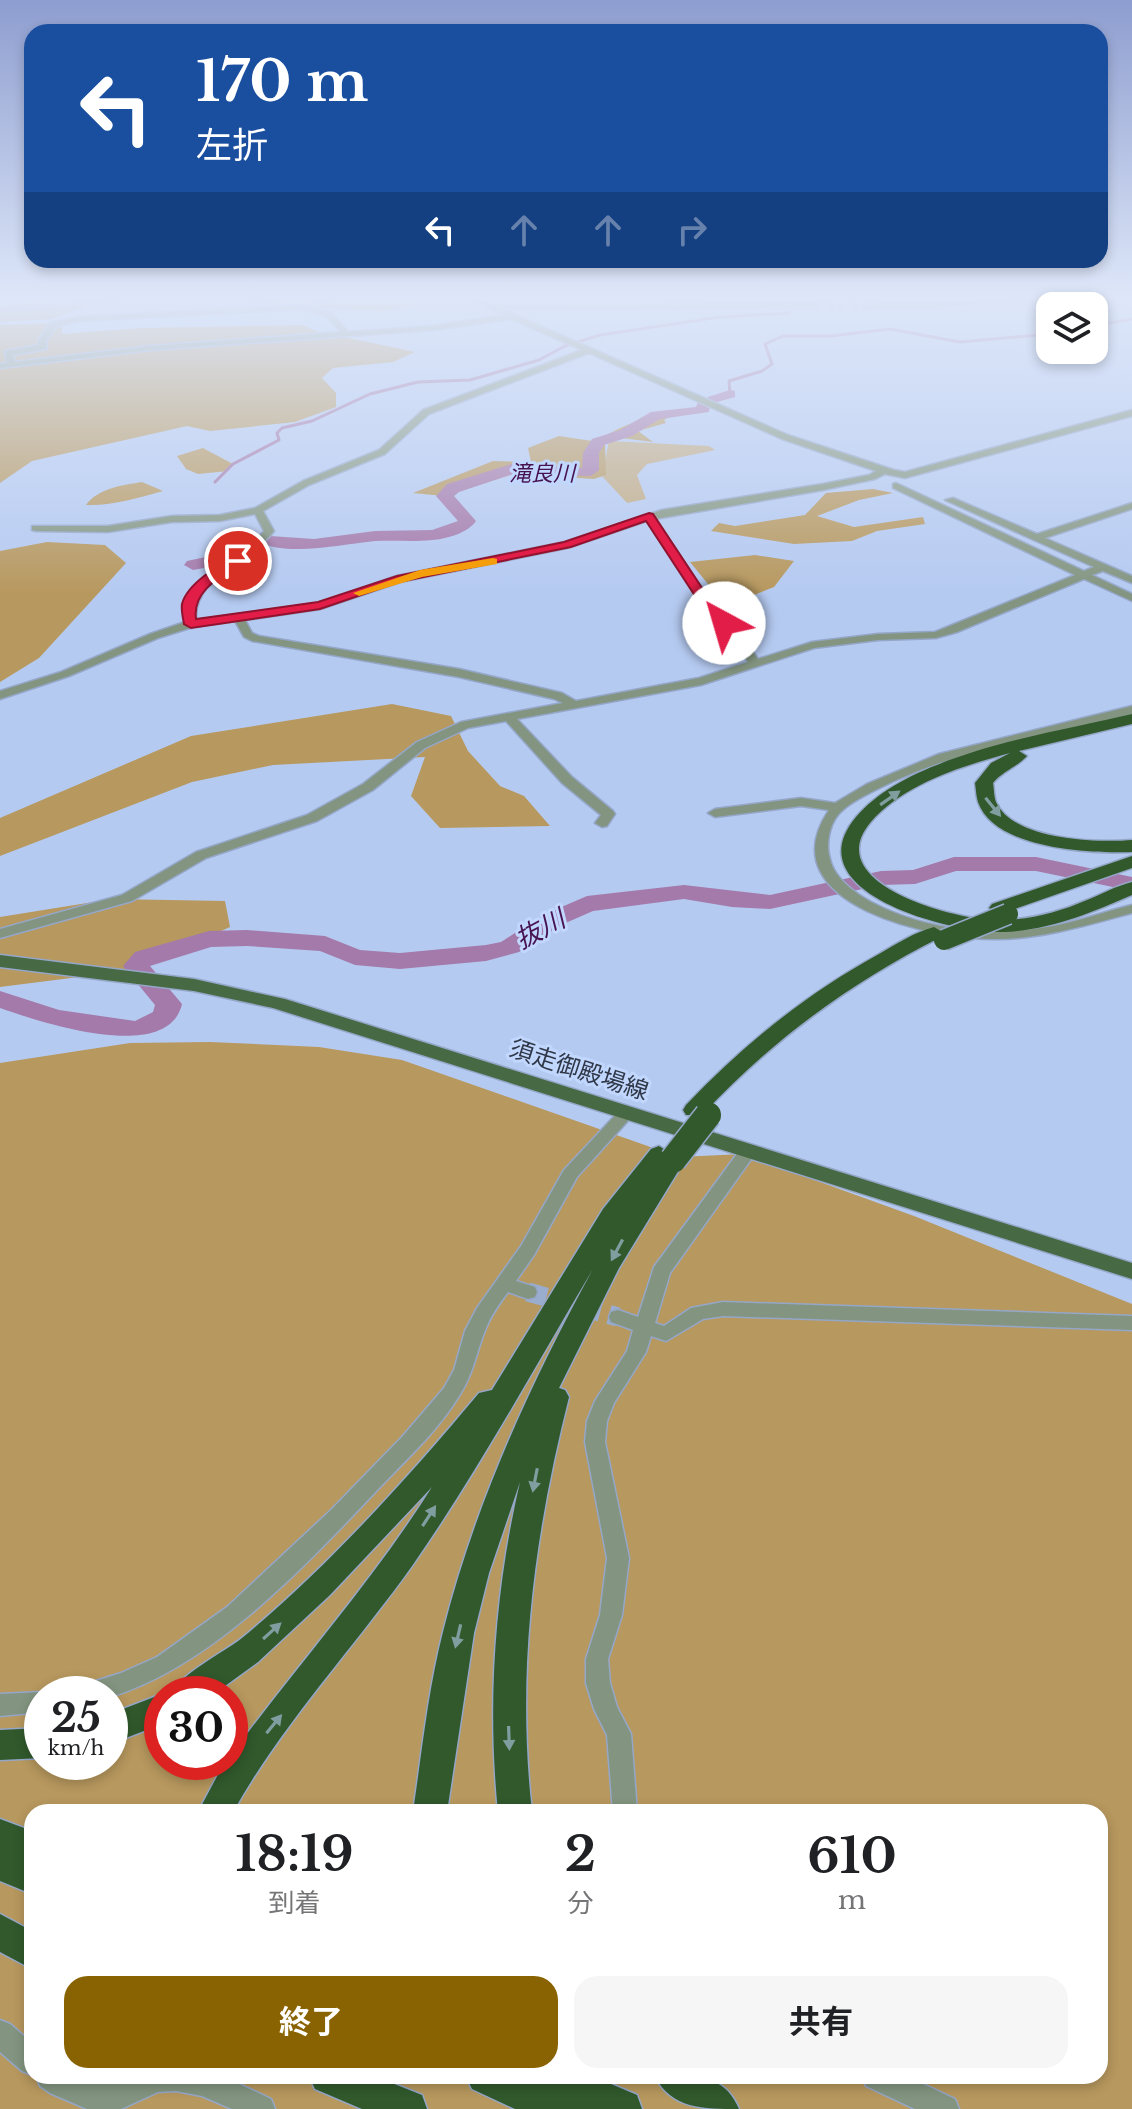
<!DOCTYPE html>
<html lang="ja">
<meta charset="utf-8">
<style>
body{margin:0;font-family:"Libre Baskerville","Noto Sans JP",serif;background:#f6f6f6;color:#202124;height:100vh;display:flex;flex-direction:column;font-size:30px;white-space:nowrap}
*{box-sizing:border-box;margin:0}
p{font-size:26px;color:#757577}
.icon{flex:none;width:44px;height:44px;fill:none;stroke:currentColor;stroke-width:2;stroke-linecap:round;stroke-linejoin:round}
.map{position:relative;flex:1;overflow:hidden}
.panel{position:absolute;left:24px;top:1804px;width:1084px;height:280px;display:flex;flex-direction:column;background:#fff;border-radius:24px;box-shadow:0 4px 12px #0003}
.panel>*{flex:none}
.top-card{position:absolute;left:24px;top:24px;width:1084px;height:244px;border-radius:24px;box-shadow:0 4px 12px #0003;background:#1a4fa0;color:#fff;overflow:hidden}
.controls{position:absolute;left:1036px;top:292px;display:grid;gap:16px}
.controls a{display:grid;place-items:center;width:72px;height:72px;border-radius:16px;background:#fff;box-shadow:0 4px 12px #0003;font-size:40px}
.speed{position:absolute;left:24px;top:1676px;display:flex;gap:16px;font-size:40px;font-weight:700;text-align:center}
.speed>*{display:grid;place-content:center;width:104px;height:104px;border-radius:50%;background:#fff;box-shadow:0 4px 12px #0003;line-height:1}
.speed small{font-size:20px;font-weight:400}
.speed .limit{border:12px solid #d22;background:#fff;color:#111}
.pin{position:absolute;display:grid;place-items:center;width:68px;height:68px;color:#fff;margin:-34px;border:4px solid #fff;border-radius:50%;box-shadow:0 2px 8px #0007}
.me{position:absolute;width:88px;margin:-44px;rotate:321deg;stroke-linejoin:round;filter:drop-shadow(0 0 6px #0008)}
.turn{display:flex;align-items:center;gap:28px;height:168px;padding:0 40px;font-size:36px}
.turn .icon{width:104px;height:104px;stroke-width:2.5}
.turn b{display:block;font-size:56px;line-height:68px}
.lanes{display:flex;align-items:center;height:76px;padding:0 40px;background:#0003;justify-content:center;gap:40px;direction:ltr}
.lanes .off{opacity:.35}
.eta{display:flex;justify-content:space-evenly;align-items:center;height:136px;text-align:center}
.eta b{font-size:48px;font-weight:700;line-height:56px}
.cta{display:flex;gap:16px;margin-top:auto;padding:16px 40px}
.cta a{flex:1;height:92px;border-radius:24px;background:#896301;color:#fff;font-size:32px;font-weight:700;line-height:92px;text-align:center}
.cta a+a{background:#f6f6f6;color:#202124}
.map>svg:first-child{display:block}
.green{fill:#c1aa81}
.forest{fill:#b7985e;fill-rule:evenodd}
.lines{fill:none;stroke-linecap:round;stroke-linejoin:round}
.stream{stroke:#a47aaa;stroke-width:3}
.river{fill:#a47aaa;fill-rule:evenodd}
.minor-tunnel-far1{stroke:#9aadcf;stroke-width:8;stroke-dasharray:8 4;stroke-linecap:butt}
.minor-tunnel{stroke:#9aadcf;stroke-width:19;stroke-dasharray:19 9;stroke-linecap:butt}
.minor-casing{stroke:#95a7c8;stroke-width:3}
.major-casing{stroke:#95a7c8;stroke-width:3}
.highway-casing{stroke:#95a7c8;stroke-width:3}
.minor{fill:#839580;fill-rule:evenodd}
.major{fill:#476943;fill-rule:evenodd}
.highway{fill:#31592c;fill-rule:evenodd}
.highway-bridge-far1-casing{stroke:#95a7c8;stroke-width:23;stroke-linecap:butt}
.highway-bridge-casing{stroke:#95a7c8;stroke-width:29;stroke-linecap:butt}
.highway-bridge-far1{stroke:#31592c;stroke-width:20}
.highway-bridge{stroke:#31592c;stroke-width:26}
.oneway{fill:#809ea0}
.route{fill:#e11d48;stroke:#92132f;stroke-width:2}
.slow{fill:#f59e0b}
.labels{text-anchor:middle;stroke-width:6;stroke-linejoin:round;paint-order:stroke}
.far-water-label{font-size:22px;font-style:italic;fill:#47134f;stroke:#c1d7fe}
.street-label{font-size:24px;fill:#303848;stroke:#c1d7fe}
.water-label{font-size:26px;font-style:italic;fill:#47134f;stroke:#c1d7fe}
</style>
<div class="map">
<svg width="1132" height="2109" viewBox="0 0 1132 2109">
<rect width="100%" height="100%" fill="#b5caf1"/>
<polygon class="green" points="609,441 709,446 715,450 647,464 637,475 646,499 627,503 602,476"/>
<g class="forest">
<polygon points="252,299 423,299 423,303 385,311 300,307"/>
<polygon points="31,301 90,305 51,319 0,322 0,307"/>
<polygon points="62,323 62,334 141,328 302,325 316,331 415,352 393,362 333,368 322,378 336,393 336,407 295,422 210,431 187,426 32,461 0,483 0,325"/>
<path d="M 673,415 L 664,420 L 666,423 L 638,431 L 653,442 L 605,436 C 624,425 651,414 673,415 Z"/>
<polygon points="559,436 605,443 606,475 594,479 513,474 444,496 413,493 493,461 531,462 528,448"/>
<polygon points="203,448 233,464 228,471 198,474 186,469 177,456"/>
<path d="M 142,482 L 163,491 C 138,498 112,506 86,505 C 98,488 124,485 142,482 Z"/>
<polygon points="873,489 893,493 859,500 817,516 854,527 923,517 925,524 877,531 852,541 794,544 711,531 719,523 735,526 805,515 826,493"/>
<polygon points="47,542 105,545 126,563 39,658 0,682 0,551"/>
<polygon points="755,555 794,561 774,587 726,606 690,562"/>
<polygon points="392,704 451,716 468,751 500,786 524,796 550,826 440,828 411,796 425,757 273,765 192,782 0,856 0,818 191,736"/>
<polygon points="112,899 225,901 230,927 134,970 0,987 0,917"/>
<path d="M 210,1042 L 319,1047 L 402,1060 L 679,1157 L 743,1154 L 914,1216 L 1132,1304 L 1132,2109 L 0,2109 L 0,1063 L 130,1043 ZM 42,1694 L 110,1694 L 110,1762 L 42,1762 ZM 162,1694 L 230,1694 L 230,1762 L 162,1762 ZM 32,1812 L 1100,1812 L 1100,2076 L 32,2076 Z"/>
</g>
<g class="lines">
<g class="stream">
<polyline points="245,299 292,306"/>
<polyline points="302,306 336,299"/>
<polyline points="0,310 127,299"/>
<polyline points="1094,326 1132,319"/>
<polyline points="730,394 729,381 762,371 772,364 765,344 783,336 831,336 890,329 960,342 1050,334"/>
<polyline points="215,482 233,464 279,440 277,433 282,428 312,421 370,394 418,382 470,380 539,360 565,346 600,335 720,317 789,313"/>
</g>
<g class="river">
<path d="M 730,390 L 735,391 L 735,397 L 710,404 L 709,412 L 660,419 L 632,436 L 604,445 L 599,453 L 599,470 L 591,476 L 513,474 L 459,492 L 454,496 L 476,521 C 468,533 446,539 432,540 C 413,542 395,540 376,541 C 351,543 279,558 261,541 L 270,536 L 314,539 L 375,531 L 432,530 L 458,521 L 436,496 L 447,484 L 512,464 L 582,468 L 583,453 L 592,439 L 620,430 L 651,412 L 696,407 L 698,402 L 706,401 L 708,397 Z"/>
<polygon points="252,539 258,540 261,544 258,548 221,565 193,570 184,565 187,561 210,556"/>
<path d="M 954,857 L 1036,857 L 1132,877 L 1132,891 L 1036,871 L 956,871 L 915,884 L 881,885 L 770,909 L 732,907 L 684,899 L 593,911 L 561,925 L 519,952 L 486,961 L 400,969 L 355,965 L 320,951 L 247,946 L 211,947 L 150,966 L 182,1004 C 168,1065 40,1022 0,1008 L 0,991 L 59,1010 L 135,1021 L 153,1012 L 155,1005 L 123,966 L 135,952 L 209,931 L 247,930 L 325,936 L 360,950 L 400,953 L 486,945 L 501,942 L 543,915 L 587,896 L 684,885 L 770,895 L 881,871 L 913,870 Z"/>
</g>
<polyline class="minor-tunnel-far1" points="814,305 870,306"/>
<polyline class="minor-tunnel" points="528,1292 618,1317"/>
<defs>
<g id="minor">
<path d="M 470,299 L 480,299 L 492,305 L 817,303 L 814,307 L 502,309 L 788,435 L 894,470 L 905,472 L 1132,410 L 1132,416 L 905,478 L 885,474 L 875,479 L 823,490 L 655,519 L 714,606 L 742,636 L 758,659 L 812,642 L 878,634 L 935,632 L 1075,575 L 893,488 L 893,484 L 896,483 L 1084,571 L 1094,567 L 945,500 L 953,498 L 1037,534 L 1132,503 L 1132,509 L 1045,538 L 1132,576 L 1132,583 L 1103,571 L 1092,575 L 1132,594 L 1132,601 L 1084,579 L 957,632 L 936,638 L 878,640 L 814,648 L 701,685 L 517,719 L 572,777 L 613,811 L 615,814 L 607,826 L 602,827 L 595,823 L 601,815 L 562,783 L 506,721 L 468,728 L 425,748 L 373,790 L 317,821 L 206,858 L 132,901 L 0,938 L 0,929 L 122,895 L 196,852 L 307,815 L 363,784 L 417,742 L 461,722 L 563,703 L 554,699 L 459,677 L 252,641 L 244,637 L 235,621 L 193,627 L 158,638 L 69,676 L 0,699 L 0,691 L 61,672 L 150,634 L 185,622 C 183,575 237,562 264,531 L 255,514 L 220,521 L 172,522 L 108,532 L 36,531 L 32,530 L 32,526 L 108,526 L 172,516 L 220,515 L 255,508 L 303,481 L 379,450 L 423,410 L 582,350 L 511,319 L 433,330 L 150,350 L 0,368 L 0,364 L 7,363 L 5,351 L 39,345 L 38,341 L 50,323 L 78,317 L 305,305 L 331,312 L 348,332 L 433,326 L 504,315 ZM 305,309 L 326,316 L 341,332 L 150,346 L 15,362 L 13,355 L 47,349 L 46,341 L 56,327 L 78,321 ZM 589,353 L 782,439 L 876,471 L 869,475 L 823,484 L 662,510 L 565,542 L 397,576 L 318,603 L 196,620 C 193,576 251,561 274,531 L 263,511 L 309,485 L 385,454 L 429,414 ZM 647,521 L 706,610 L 734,640 L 748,662 L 699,678 L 576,701 L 562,693 L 459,669 L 259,636 L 252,633 L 245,620 L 320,609 L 400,582 L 567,548 Z"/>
<polygon points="991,299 1036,299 926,308 870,308 866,306 870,304"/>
<path d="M 1132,706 L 1132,714 C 1051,734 968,747 892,782 C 876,790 857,798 844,809 C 830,819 825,843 830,859 C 834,878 855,893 871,902 C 930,933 1003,938 1067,923 C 1089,918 1110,910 1132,905 L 1132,913 C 1087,925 1046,938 1000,939 C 937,941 765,905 829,810 L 801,806 L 715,817 L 708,813 L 715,809 L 801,798 L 835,803 L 867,784 L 939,754 Z"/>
<path d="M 627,1108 L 635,1113 L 577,1177 L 534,1255 L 516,1281 L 535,1287 L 537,1292 L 535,1297 L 528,1299 L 508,1292 C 499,1304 491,1315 486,1328 C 476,1352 474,1373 459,1396 C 439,1429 407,1459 380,1487 C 307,1564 213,1666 110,1697 L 110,1694 L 73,1694 L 77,1687 L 121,1673 L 157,1657 L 227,1607 L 331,1510 L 402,1437 L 444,1388 L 454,1370 L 465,1331 L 477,1308 L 521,1246 L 564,1170 L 621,1109 Z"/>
<polygon points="748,1145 757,1151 670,1273 655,1323 664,1326 691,1308 723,1302 1132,1316 1132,1330 723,1316 703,1319 666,1341 651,1336 646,1352 614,1403 607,1421 605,1442 629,1558 622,1615 608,1659 610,1683 617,1707 631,1734 637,1812 613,1812 607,1735 594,1709 586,1683 586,1659 600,1615 607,1558 585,1442 587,1421 595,1401 627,1351 633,1330 611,1322 609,1317 611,1312 618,1310 638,1317 654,1267 742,1147"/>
<polygon points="42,1692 49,1694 42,1694 42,1712 0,1716 0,1694"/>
<polygon points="0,2020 10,2024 32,2043 32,2075 22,2071 0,2052"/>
<path d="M 36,2076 C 48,2076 64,2073 76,2077 C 96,2083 113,2087 133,2076 L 222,2076 L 271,2099 L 275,2109 L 232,2109 L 202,2096 L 176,2091 L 158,2092 L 121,2109 L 87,2109 L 50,2093 L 40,2086 Z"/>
<polygon points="862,2076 906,2076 955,2099 959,2109 915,2109 866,2086"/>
</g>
<polygon id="major" points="0,955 194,979 285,999 1132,1263 1132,1279 273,1008 194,991 0,967"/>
<g id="highway">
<path d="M 1132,714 L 1132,724 L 1019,751 L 1027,756 C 1017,767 1003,771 993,783 C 994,789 994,797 996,802 C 1013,840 1097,843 1132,840 L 1132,852 C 1091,854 994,849 978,802 C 976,796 976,789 975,783 L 991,763 L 1010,753 C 962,766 903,784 870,823 C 820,884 954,919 993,920 C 1026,921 1057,913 1087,900 C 1102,894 1116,886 1132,882 L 1132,895 C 1091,913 1050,930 1004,932 C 954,934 792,893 856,817 C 910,753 1053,733 1132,714 Z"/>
<polygon points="1132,856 1132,868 1006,912 999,914 989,908 992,904"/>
<path d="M 934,927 L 944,933 L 941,937 C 850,983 772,1040 702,1115 L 686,1115 L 683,1110 L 686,1105 C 743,1045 806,994 879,954 C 896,944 915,932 934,927 Z"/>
<path d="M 659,1146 L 670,1153 L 681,1154 L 685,1160 L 619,1268 L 559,1388 L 565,1390 L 569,1397 C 534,1535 516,1670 532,1812 L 498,1812 C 487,1701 495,1591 520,1482 L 489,1573 L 474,1633 L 447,1812 L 413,1812 C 422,1752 428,1691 443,1632 C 475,1504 530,1385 593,1269 C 534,1368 478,1471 412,1566 C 355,1646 280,1727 233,1812 L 198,1812 L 221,1769 L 230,1762 L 230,1757 C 296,1666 372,1583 432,1487 L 330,1595 L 258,1662 L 214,1694 L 171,1694 C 180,1674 223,1653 242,1638 C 329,1566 407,1479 479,1393 L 492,1390 L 603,1209 L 651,1149 Z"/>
<polygon points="162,1694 162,1724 110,1744 110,1714"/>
<polygon points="42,1728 42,1758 0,1760 0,1730"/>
<polygon points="0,1819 32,1831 32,1894 0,1881"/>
<polygon points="0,1914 32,1931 32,1969 0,1952"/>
<polygon points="309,2076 374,2076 422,2095 427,2109 362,2109 315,2089"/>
<polygon points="466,2076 592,2076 637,2095 642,2109 515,2109 472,2089"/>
<path d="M 655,2076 C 690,2076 723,2071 739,2109 C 704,2109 671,2109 655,2076 Z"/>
</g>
</defs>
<use href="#minor" class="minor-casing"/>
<use href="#major" class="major-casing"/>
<use href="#highway" class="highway-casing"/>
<use href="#minor" class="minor"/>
<use href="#major" class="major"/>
<use href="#highway" class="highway"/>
<defs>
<polyline id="highway-bridge-far1" points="944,940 1008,914"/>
<polyline id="highway-bridge" points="673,1160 708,1115"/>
</defs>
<use href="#highway-bridge-far1" class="highway-bridge-far1-casing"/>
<use href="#highway-bridge" class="highway-bridge-casing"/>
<use href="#highway-bridge-far1" class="highway-bridge-far1"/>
<use href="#highway-bridge" class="highway-bridge"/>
</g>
<defs><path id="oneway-solid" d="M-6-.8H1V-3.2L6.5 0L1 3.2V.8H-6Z" transform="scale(2)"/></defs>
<g class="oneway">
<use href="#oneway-solid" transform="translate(890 798) rotate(-35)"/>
<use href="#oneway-solid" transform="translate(993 807) rotate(51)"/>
<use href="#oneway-solid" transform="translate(617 1250) rotate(118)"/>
<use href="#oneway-solid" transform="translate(535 1480) rotate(101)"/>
<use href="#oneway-solid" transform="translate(429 1516) rotate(-57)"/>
<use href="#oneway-solid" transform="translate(272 1631) rotate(-42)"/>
<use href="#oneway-solid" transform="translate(458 1636) rotate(103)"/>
<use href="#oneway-solid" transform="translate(274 1724) rotate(-51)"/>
<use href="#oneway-solid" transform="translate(509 1738) rotate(88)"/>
</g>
<linearGradient id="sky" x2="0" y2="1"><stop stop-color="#8d9dcf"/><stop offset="0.5" stop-color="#dee7f9"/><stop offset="1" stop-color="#dee7f9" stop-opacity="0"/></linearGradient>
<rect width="1132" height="595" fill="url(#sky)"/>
<path class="route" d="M 649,513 L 653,514 L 714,606 L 729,621 L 729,626 L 720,626 L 705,611 L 646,521 L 571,547 L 399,582 L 320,609 L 191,628 L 184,624 C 183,618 181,610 182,604 C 187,584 220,563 238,557 L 244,561 L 242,563 C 220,577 192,591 196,619 L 318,602 L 397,576 L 564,542 Z"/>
<polygon class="slow" points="493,558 497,559 497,564 422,577 359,596 353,593 420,570"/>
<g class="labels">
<g class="far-water-label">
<text x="542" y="481">滝良川</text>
</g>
<g class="street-label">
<text transform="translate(579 1070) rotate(18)" y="8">須走御殿場線</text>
</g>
<g class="water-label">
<text transform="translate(540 929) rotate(-28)" y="9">抜川</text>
</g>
</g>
</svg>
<div class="controls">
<a><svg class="icon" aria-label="layers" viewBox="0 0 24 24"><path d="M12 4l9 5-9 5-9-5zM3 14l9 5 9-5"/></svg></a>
</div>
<div class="speed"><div>25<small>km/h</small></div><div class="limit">30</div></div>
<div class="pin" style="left:238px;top:561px;background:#d93025"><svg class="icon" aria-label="arrive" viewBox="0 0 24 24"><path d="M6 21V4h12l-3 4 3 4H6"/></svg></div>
<svg class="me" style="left:724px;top:623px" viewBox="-20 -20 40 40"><circle r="19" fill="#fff"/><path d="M0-13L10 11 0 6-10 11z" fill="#e11d48"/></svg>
<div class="top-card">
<div class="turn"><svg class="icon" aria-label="left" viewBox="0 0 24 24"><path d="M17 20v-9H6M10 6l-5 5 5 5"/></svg><div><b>170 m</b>左折</div></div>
<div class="lanes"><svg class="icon" aria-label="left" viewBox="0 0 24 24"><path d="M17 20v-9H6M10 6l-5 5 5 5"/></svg><svg class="icon off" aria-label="ahead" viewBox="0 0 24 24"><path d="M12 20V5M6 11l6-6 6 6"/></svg><svg class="icon off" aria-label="ahead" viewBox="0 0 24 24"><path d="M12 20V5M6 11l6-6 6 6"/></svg><svg class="icon off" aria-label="right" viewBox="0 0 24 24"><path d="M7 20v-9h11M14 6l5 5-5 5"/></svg></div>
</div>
<section class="panel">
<div class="eta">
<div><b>18:19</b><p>到着</p></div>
<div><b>2</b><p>分</p></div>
<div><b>610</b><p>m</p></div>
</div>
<div class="cta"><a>終了</a><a>共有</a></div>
</section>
</div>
